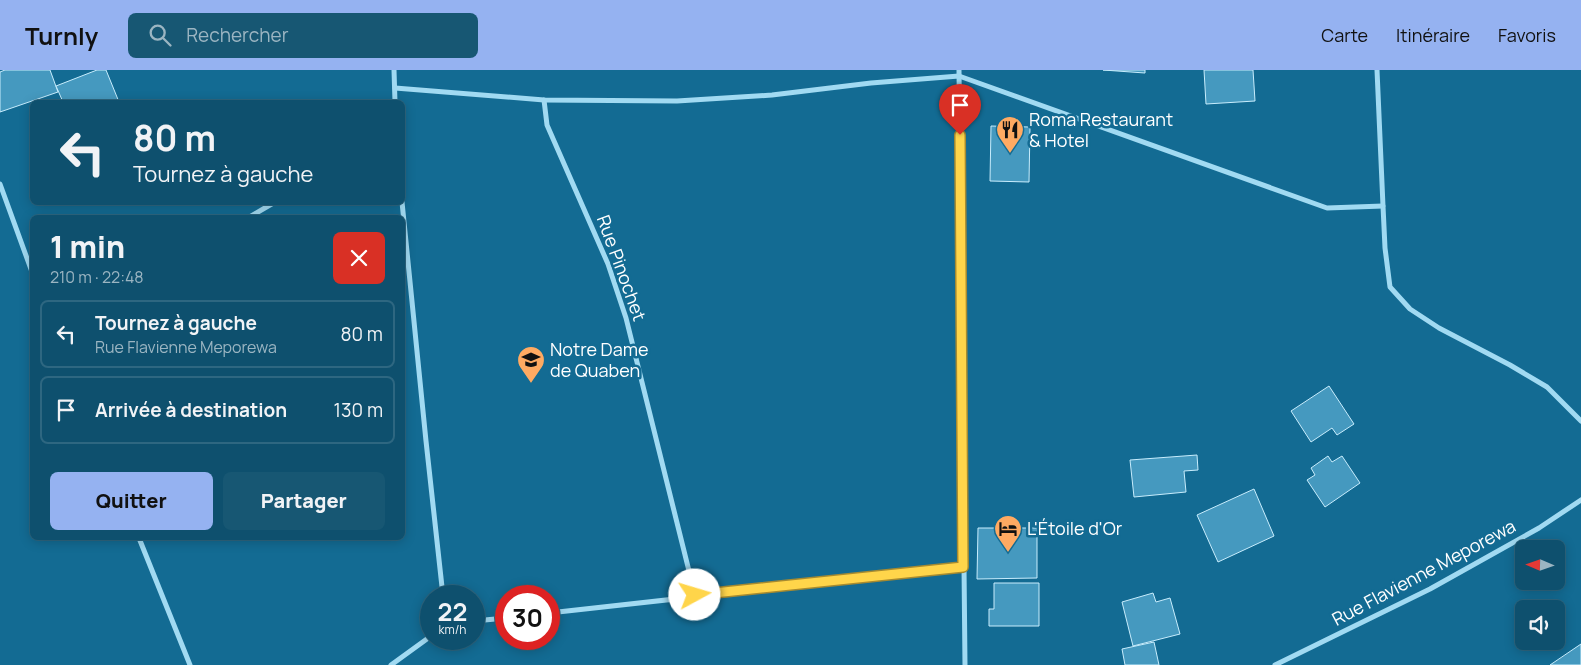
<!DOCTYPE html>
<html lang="fr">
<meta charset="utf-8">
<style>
body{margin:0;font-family:Manrope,sans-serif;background:#175773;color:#f1f3f6;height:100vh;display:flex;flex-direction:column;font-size:19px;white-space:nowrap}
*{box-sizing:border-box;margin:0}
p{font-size:16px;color:#9bb5c2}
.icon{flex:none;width:28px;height:28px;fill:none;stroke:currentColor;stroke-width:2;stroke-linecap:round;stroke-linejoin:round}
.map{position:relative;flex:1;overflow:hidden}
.sheet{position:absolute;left:30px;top:145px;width:375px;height:325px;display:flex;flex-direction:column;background:#0e506e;border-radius:8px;box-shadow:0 2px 12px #0003,0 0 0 1px #2e6781}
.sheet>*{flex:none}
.hud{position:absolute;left:30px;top:30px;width:375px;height:105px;border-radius:8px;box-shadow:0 2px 12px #0003,0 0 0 1px #2e6781;background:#0e506e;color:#f1f3f6;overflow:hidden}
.needle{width:32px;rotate:272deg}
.tools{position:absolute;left:1515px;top:470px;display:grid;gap:10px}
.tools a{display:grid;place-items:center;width:50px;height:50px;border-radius:8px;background:#0e506e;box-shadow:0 2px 12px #0003,0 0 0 1px #2e6781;font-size:25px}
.speed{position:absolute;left:420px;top:515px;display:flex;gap:10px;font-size:25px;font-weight:700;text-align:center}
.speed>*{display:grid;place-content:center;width:65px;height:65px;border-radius:50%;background:#0e506e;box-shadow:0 2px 12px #0003,0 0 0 1px #2e6781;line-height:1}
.speed small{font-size:12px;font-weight:400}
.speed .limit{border:8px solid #d22;background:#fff;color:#111}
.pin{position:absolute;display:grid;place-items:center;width:42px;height:42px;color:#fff;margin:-51px -21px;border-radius:50% 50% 50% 0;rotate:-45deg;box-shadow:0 0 5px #0007}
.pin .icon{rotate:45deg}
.me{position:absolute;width:55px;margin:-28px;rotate:84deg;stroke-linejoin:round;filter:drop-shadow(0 0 4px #0008)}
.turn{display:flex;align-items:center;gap:18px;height:105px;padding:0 20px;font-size:22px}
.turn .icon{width:65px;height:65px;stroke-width:2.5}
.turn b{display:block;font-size:35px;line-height:42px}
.round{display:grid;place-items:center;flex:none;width:52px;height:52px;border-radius:8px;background:#175773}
.head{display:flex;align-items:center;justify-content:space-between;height:85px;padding:0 20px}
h1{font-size:30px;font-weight:800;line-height:38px}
.primary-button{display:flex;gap:10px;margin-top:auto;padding:10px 20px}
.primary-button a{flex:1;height:58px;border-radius:8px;background:#95b2f1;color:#111;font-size:20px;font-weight:800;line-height:58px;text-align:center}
.primary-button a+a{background:#175773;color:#f1f3f6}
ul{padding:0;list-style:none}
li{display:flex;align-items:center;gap:15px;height:68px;margin:0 10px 8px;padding:0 10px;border:2px solid #2e6781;border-radius:8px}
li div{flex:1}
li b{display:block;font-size:19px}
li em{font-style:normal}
header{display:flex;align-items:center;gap:30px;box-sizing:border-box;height:70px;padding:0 25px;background:#95b2f1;color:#111}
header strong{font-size:24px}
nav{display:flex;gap:28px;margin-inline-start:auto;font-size:18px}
.search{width:350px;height:45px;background:#175773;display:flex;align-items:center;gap:12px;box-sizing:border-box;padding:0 18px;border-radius:8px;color:#9bb5c2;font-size:19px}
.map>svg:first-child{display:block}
.building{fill:#4599bf;stroke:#c8edfd}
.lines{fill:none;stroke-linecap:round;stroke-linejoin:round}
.minor{stroke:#a1daf2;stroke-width:5}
.route-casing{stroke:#a68a30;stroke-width:12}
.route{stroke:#ffd54a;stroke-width:9}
.labels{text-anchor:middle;stroke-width:5;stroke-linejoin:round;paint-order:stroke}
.poi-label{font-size:18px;fill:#fff;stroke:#136b93;text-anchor:start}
.street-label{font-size:18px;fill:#fff;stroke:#136b93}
</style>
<header>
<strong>Turnly</strong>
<div class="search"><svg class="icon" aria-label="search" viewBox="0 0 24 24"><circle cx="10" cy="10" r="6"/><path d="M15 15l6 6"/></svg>Rechercher</div>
<nav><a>Carte</a><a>Itinéraire</a><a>Favoris</a></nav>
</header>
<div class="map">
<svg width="1581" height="595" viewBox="0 0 1581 595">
<rect width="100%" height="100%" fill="#136b93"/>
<g class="building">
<polygon points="5,0 50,0 58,22 0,42 0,2"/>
<polygon points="97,0 106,0 119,32 63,32 56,16"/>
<polygon points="1103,0 1145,0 1145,3"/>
<polygon points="1204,0 1253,0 1255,31 1206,34"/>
<polygon points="991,56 1030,57 1029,112 990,111"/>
<polygon points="1329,316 1354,354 1337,365 1332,358 1311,372 1291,341"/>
<polygon points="1197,385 1198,400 1184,401 1186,422 1134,427 1130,390"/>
<polygon points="1328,386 1332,392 1342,386 1360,413 1325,437 1307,410 1315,405 1311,398"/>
<polygon points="1254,419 1274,466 1218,492 1197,445"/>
<polygon points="978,458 1037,458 1037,508 977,509"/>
<polygon points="994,513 1039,513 1039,556 989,556 989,539 994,539"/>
<polygon points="1153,523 1156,532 1170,528 1180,564 1133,576 1122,532"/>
<polygon points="1154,572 1159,595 1125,595 1122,579"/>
<polygon points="1581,574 1581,595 1550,595"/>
</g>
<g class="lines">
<g class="minor">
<polyline points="394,0 395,32"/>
<polyline points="959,0 965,595"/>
<polyline points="1377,0 1383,136 1385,178 1390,217 1410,239 1439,258 1510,295 1547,317 1581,351"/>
<polyline points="395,18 544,30 677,31 772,25 871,13 959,6 1327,138 1383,136"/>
<polyline points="544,30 547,55 608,194 626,248 695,525"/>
<polyline points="0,114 32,202"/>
<polyline points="402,132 426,371 443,526"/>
<polyline points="248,148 275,132"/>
<polyline points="139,468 190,595"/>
<polyline points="549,543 963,497"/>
<polyline points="474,551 506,548"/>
<polyline points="391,595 431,566"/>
<polyline points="1275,595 1430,519 1539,458 1581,430"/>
</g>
</g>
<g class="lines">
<defs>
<polyline id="route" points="695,525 963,497 960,65"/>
</defs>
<use href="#route" class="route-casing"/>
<use href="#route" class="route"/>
</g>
<defs>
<symbol id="restaurant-pin" viewBox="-11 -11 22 30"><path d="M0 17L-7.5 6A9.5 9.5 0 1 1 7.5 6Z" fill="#ffaa62" stroke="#136b93"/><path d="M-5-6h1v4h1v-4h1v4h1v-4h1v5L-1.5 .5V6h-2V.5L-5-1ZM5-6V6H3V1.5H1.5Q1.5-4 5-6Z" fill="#111"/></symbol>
<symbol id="school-pin" viewBox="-11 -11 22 30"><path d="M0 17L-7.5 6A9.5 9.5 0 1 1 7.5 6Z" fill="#ffaa62" stroke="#136b93"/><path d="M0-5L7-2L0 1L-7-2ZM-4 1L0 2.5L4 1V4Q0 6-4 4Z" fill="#111"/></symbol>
<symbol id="hotel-pin" viewBox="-11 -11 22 30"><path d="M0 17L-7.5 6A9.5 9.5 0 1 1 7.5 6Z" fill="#ffaa62" stroke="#136b93"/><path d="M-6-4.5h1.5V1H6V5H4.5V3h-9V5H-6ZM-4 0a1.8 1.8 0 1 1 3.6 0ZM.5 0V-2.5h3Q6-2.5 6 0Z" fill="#111"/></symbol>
</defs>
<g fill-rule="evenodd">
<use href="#restaurant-pin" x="994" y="44" width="32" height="43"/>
<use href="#school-pin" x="515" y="274" width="32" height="43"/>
<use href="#hotel-pin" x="992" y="443" width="32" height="43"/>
</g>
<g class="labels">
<g class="poi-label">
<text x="1029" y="56">Roma Restaurant<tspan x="1029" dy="21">&amp; Hotel</tspan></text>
<text x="550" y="286">Notre Dame<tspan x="550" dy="21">de Quaben</tspan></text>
<text x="1027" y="465">L'Étoile d'Or</text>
</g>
<g class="street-label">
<text transform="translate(621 198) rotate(70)" y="6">Rue Pinochet</text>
<text transform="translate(1424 503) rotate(-28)" y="6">Rue Flavienne Meporewa</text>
</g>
</g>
</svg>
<div class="tools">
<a><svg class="needle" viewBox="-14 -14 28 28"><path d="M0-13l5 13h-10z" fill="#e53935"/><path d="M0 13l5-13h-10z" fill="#9bb5c2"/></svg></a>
<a><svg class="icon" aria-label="sound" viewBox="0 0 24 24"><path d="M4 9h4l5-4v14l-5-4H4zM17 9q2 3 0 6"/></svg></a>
</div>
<div class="speed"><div>22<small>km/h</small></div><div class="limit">30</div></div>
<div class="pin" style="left:960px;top:65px;background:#d93025"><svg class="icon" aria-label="arrive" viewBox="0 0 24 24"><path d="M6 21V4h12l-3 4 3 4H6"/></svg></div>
<svg class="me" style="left:695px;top:525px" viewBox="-20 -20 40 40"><circle r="19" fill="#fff"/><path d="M0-13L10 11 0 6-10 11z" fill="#ffd54a"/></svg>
<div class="hud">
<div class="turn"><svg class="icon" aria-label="left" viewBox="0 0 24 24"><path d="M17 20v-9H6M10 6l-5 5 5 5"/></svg><div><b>80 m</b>Tournez à gauche</div></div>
</div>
<section class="sheet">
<div class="head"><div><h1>1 min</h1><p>210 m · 22:48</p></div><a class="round" style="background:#d93025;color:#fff"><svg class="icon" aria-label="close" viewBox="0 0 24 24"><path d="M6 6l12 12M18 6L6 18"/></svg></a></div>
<ul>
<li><svg class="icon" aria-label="left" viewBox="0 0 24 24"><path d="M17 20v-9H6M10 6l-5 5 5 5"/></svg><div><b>Tournez à gauche</b><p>Rue Flavienne Meporewa</p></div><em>80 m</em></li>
<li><svg class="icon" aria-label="arrive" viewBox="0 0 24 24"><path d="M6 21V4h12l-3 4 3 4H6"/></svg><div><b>Arrivée à destination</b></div><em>130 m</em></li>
</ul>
<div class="primary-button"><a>Quitter</a><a>Partager</a></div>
</section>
</div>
